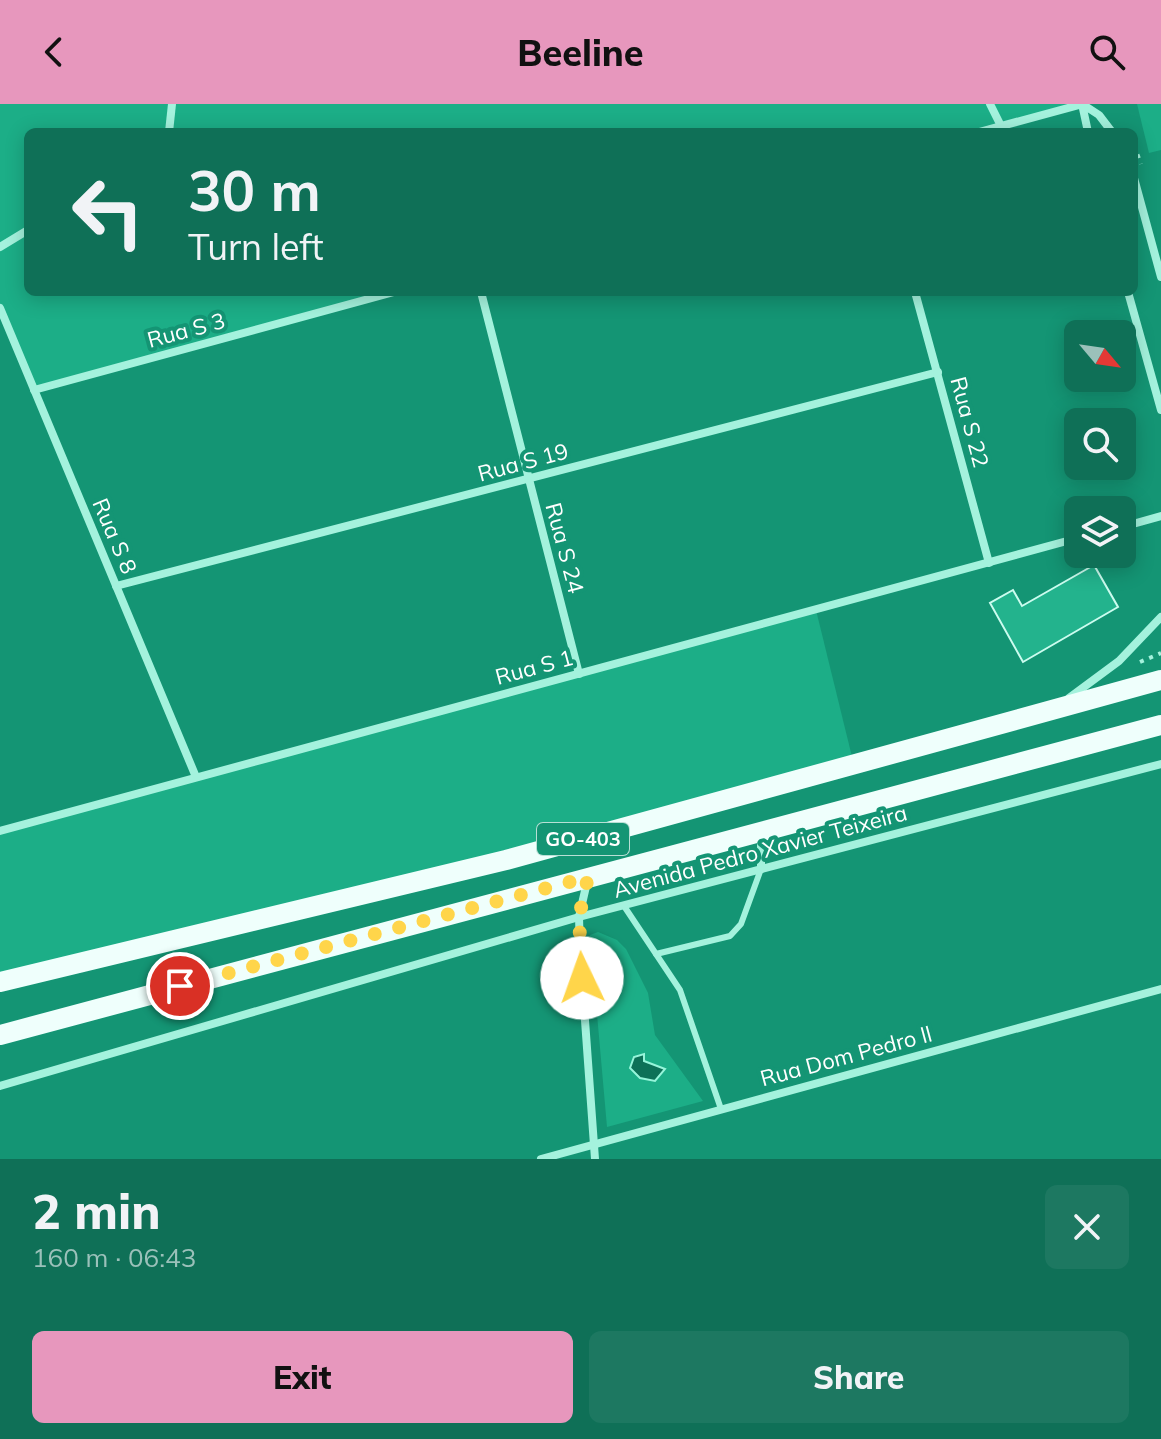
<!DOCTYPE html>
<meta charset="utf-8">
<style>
body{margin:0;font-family:Mulish,sans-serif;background:#1d7861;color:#f1f3f6;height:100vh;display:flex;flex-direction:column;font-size:30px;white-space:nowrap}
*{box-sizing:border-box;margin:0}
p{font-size:26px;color:#9bc1ba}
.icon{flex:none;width:44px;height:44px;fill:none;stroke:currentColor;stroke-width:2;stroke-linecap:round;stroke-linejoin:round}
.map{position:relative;height:1055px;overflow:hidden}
.side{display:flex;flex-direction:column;background:#0f7057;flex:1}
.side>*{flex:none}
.banner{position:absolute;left:24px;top:24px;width:1114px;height:168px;border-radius:12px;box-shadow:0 4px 20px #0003;background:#0f7057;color:#f1f3f6;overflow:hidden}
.needle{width:52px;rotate:119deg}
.fabs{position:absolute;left:1064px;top:216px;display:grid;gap:16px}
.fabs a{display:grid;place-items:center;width:72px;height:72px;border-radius:12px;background:#0f7057;box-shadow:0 4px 20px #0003;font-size:40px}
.pin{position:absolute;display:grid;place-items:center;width:68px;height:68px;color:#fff;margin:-34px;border:4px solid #fff;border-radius:50%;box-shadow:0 2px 8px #0007}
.me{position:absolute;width:88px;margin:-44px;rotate:357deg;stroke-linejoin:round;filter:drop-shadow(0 0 6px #0008)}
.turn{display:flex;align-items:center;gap:28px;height:168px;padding:0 32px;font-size:36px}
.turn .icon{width:104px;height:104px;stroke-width:2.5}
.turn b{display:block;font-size:56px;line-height:68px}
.round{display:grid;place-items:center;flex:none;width:84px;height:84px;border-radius:12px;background:#1d7861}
.head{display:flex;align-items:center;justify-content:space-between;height:136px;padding:0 32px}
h1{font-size:48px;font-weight:800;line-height:60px}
.button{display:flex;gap:16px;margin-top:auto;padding:16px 32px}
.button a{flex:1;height:92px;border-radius:12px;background:#e797bd;color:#111;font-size:32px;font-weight:800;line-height:92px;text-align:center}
.button a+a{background:#1d7861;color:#f1f3f6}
header{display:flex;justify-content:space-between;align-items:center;height:104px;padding:0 32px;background:#e797bd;color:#111;font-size:36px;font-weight:800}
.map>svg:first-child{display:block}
.green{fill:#1cae87}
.water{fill:#0d7158;stroke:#96f5da;stroke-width:2}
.building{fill:#23b38d;stroke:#ccfcef;stroke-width:2}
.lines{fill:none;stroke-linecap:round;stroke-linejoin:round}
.path{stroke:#a4f2dd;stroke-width:4;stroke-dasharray:4 6;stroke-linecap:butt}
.lane{stroke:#a4f2dd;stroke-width:6}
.street{stroke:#a4f2dd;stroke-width:8}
.primary{stroke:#effffc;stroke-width:20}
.route{stroke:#ffd54a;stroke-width:14;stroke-dasharray:0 25.2}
.labels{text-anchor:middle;stroke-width:8;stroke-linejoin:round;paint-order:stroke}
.shield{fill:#149574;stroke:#b8dfd5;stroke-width:2}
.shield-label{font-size:20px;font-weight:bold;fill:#fff}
.street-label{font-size:22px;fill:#fff;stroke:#149574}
</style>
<header><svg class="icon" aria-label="back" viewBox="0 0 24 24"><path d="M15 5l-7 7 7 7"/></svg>Beeline<svg class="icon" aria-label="search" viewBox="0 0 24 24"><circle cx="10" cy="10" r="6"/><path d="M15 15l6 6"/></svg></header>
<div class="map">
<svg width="1161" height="1055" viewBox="0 0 1161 1055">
<rect width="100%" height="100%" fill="#149574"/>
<g class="green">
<polygon points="0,0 1072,0 974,28 28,28 28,188 394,188 34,286 0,204"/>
<polygon points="1137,0 1161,0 1161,46 1149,49"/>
<polygon points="816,506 854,661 0,879 0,727"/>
<polygon points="598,828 617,836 626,845 648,889 655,931 703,997 607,1023 590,831"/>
</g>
<polygon class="water" points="644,950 644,957 665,965 655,977 640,974 630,964 634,953"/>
<polygon class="building" points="1094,461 1118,503 1023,558 990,499 1013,486 1022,502"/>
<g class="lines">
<g class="path">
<polyline points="1134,41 1141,60"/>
<polyline points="1140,558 1161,549"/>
</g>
<g class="lane">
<polyline points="624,802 680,886 721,1005"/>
<polyline points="656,850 730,832 741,820 761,765"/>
</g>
<g class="street">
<polyline points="990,0 1001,22"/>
<polyline points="1082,0 1099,11 1112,28"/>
<polyline points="1082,0 1088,28"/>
<polyline points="169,28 172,0"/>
<polyline points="979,28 1083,0"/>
<polyline points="1134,74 1161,173"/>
<polyline points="0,143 28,126"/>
<polyline points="481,188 579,570"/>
<polyline points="915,188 989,459"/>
<polyline points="1128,188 1161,306"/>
<polyline points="0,204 196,673"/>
<polyline points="34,286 394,188"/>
<polyline points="1122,423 1161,412"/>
<polyline points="116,482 938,268"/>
<polyline points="1069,594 1119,557 1161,513"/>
<polyline points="0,727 1078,434"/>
<polyline points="761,728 761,765"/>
<polyline points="587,778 579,813 580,847 595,1055"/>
<polyline points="0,982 579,813 1161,660"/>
<polyline points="541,1055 1161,885"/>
</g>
<g class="primary">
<polyline points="0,878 506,756 1161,576"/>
<polyline points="0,931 1161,621"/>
</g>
</g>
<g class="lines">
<polyline class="route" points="180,882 588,773 579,813 582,874"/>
</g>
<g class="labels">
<rect class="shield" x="537" y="719" width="92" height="32" rx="6"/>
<g class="shield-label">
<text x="583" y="742">GO-403</text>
</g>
<g class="street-label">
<text transform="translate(186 226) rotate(-15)" y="8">Rua S 3</text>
<text transform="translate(970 318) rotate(75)" y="8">Rua S 22</text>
<text transform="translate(523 358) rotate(-15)" y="8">Rua S 19</text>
<text transform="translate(115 432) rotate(67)" y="8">Rua S 8</text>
<text transform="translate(565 444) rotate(75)" y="8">Rua S 24</text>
<text transform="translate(534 563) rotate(-15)" y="8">Rua S 1</text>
<text transform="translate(760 747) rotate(-15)" y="8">Avenida Pedro Xavier Teixeira</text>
<text transform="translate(846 952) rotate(-15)" y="8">Rua Dom Pedro ll</text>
</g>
</g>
</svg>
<div class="fabs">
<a><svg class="needle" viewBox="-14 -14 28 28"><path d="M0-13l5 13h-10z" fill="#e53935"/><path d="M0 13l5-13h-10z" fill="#9bc1ba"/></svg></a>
<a><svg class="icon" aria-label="search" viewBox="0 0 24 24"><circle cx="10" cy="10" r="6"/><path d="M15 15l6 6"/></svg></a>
<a><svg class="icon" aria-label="layers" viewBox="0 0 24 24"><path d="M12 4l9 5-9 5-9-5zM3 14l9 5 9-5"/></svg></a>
</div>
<div class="pin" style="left:180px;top:882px;background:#d93025"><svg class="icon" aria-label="arrive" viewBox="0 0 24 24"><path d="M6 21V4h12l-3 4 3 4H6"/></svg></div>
<svg class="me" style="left:582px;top:874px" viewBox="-20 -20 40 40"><circle r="19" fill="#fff"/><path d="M0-13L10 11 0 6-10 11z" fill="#ffd54a"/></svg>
<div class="banner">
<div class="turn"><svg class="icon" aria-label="left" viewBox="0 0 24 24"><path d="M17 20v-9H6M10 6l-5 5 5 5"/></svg><div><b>30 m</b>Turn left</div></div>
</div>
</div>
<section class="side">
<div class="head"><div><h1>2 min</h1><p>160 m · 06:43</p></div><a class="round"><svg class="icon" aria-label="close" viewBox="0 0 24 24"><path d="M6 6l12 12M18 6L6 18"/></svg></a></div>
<div class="button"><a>Exit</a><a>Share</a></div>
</section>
